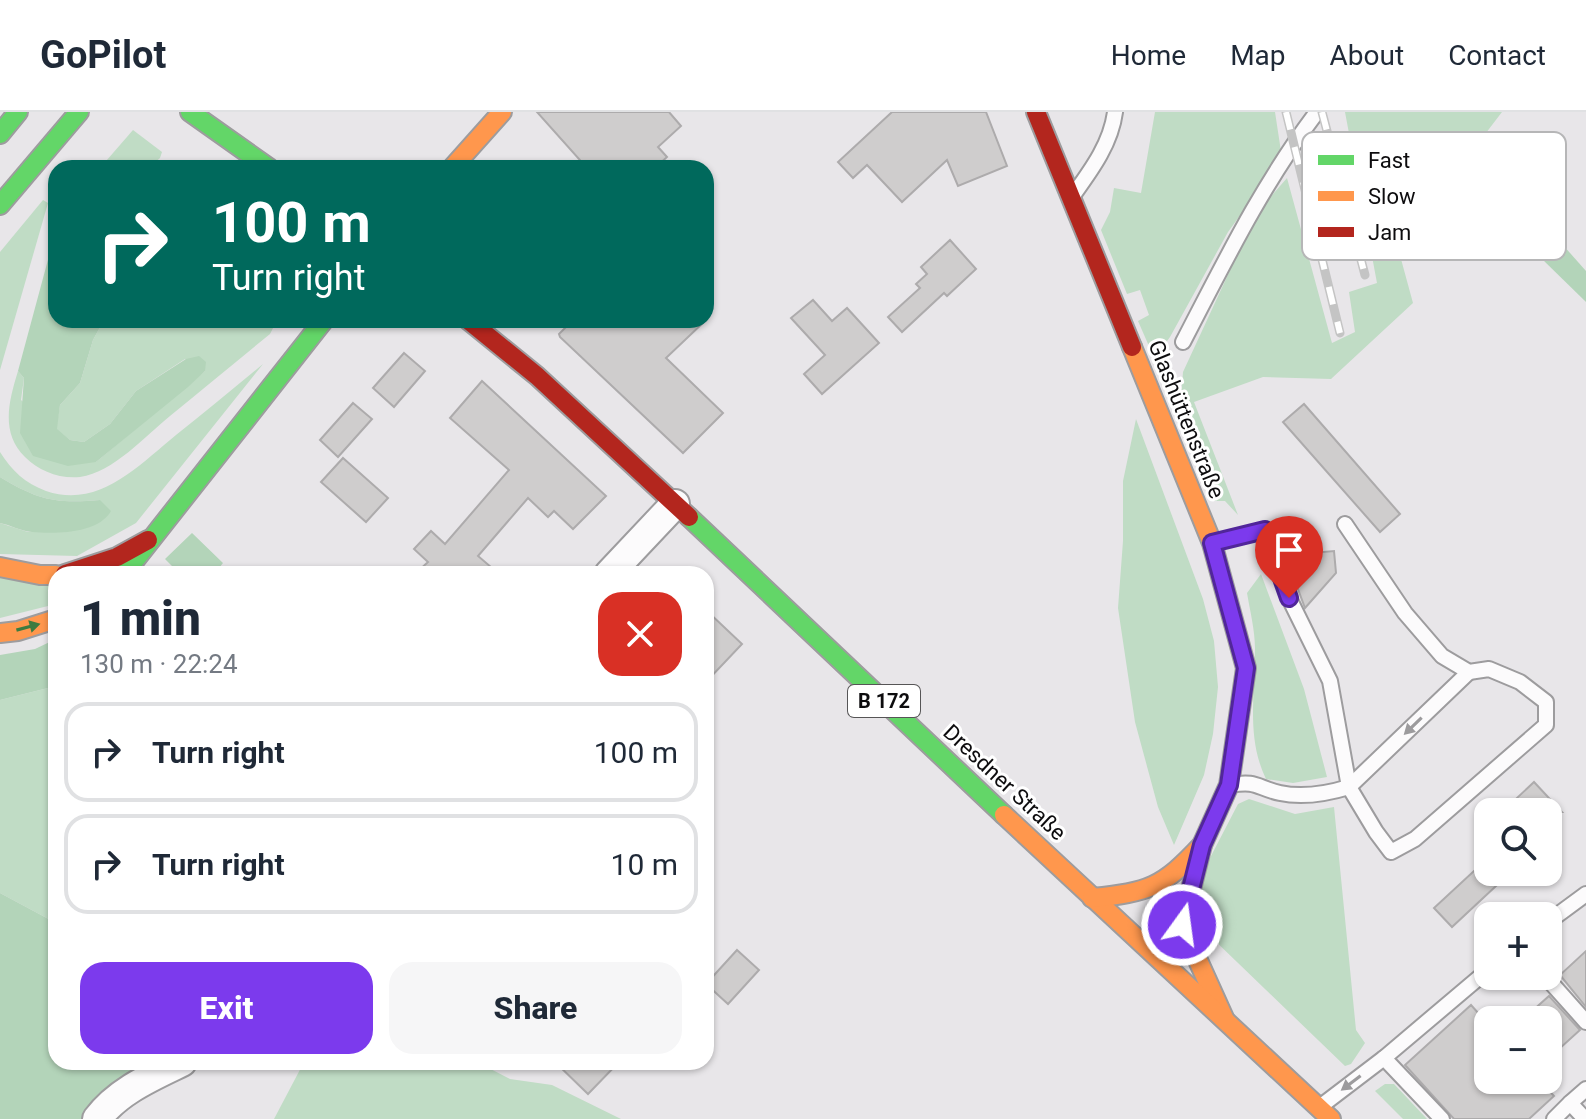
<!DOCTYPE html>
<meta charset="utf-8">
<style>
body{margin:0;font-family:Roboto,sans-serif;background:#f6f6f7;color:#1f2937;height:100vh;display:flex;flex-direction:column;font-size:30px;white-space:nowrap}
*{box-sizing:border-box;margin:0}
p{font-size:26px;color:#747a83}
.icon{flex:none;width:44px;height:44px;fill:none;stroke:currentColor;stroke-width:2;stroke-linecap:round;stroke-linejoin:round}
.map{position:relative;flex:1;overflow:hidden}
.details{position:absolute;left:48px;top:454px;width:666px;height:504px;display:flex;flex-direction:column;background:#fff;border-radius:24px;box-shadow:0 2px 6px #0004}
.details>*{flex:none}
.hud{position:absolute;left:48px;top:48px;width:666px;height:168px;border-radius:24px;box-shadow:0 2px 6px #0004;background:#00695c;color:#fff;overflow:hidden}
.controls{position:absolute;left:1474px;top:686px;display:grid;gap:16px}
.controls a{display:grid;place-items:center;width:88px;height:88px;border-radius:16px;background:#fff;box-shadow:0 2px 6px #0004;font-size:40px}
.pin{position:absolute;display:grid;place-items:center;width:68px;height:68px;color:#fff;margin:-82px -34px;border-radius:50% 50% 50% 0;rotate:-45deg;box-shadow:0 0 8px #0007}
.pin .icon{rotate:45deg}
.me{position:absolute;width:88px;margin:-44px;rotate:14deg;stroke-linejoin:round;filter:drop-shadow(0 0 6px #0008)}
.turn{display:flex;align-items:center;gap:28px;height:168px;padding:0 32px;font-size:36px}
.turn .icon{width:104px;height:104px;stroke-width:2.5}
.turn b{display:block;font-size:56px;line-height:68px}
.round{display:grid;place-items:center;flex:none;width:84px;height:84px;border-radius:24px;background:#f6f6f7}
.head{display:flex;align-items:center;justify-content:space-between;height:136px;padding:0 32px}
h1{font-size:48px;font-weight:800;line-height:60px}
.cta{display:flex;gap:16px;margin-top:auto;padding:16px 32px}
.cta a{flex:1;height:92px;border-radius:24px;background:#7c3aed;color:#fff;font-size:32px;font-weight:800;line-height:92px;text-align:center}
.cta a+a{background:#f6f6f7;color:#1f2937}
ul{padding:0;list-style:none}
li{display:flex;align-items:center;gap:24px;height:100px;margin:0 16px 12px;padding:0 16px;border:4px solid #e0e1e3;border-radius:24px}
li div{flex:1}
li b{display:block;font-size:30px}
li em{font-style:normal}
header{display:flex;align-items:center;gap:48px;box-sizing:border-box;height:112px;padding:0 40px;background:#fff;border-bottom:2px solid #e0e1e3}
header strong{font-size:38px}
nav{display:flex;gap:44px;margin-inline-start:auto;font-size:28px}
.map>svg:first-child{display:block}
.green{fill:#c0dcc5}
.forest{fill:#b3d4b9}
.building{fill:#cfcdcd;stroke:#adabac;stroke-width:2}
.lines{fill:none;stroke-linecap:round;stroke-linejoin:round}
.lane-casing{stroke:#9d9c9e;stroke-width:18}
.street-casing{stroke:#9d9c9e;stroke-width:32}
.fast-casing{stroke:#9d9c9e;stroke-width:22}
.slow-casing{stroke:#9d9c9e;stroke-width:22}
.jam-casing{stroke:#9d9c9e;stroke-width:22}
.lane{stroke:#fcfbfc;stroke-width:14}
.street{stroke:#fcfbfc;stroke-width:28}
.fast{stroke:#63d668;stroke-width:18}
.slow{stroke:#ff974d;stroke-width:18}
.jam{stroke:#b3261e;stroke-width:18}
.rail-casing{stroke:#c4c4c4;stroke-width:9}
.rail{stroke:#fff;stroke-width:6;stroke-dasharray:18;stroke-linecap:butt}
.oneway{fill:#3c7b40}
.oneway2{fill:#9c9b9d}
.route-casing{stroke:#51269a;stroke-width:20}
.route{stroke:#7c3aed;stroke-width:14}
.labels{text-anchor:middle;stroke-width:6;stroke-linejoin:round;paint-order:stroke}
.shield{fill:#fff;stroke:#565556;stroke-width:2}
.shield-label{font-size:20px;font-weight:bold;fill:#0d0c0e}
.street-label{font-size:22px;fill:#0d0c0e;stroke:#fff}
.key{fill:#fff;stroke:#b6b6b7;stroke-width:2}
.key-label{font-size:22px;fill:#0d0c0e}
</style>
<header>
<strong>GoPilot</strong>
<nav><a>Home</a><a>Map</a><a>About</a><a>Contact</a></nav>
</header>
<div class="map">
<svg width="1586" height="1007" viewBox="0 0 1586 1007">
<rect width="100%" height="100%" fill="#e8e6e9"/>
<g class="green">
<polygon points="1155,0 1275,0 1282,46 1228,120 1170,225 1162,236 1152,241 1138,209 1149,203 1140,178 1127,182 1101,118 1110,100 1114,76 1141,81"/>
<polygon points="1345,0 1502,0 1398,136 1413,191 1331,267 1263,265 1194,290 1238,403 1225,389 1213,389 1179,311 1183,260 1244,128 1266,90 1287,66 1332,231 1355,220 1349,180 1377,171"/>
<polygon points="133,18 162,40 160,46 149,56 100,56"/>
<polygon points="43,88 48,91 0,258 0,140"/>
<path d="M 104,208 L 277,208 L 270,222 C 237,249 204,276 170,304 C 145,324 114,360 80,365 C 59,367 39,359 25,345 C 0,320 9,289 18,259 L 24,266 L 21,288 L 96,350 L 205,259 L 185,247 L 136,279 L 110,312 L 84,330 L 70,328 L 56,317 L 60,293 L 80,271 L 93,228 Z"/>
<path d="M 263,252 L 136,411 L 77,444 L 0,442 L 0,411 L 28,420 L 69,419 L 100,388 C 56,392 38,388 0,365 L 0,340 C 12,359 25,371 46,379 C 99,397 138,354 176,323 C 205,300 234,276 263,252 Z"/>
<polygon points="1136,307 1203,487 1214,529 1218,575 1213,622 1204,663 1174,733 1158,695 1135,610 1118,496 1123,429 1123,369"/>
<path d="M 1261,462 L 1304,577 L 1327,665 L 1293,671 L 1266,667 C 1246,626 1255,582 1255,537 C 1255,518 1250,499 1247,481 Z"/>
<polygon points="0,466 56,470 56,492 0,506"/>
<polygon points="56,574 56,811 0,781 0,588"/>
<polygon points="1249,687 1295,702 1334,695 1356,918 1365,931 1351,952 1345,954 1210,824 1202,804 1197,771 1238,692"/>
<polygon points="304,950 477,950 510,967 552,973 621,1007 274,1007"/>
<polygon points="1385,972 1394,972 1427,1007 1403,1007 1375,979"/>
</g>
<g class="forest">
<polygon points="1476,35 1586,159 1586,190 1455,62"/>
<polygon points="56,118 56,208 104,208 93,228 80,271 60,293 57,317 70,328 84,330 110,312 136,279 186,247 199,244 206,250 205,259 188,275 96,350 68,354 33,344 20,321 24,266 18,259"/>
<path d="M 0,365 C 38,388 56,392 100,388 L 111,399 C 98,422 55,422 32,420 C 21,419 10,413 0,411 Z"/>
<polygon points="192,421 223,451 214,462 168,462 174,456 165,447"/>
<polygon points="56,527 56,574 0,588 0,543 35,537"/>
<polygon points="0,781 56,811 56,950 163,950 84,1007 0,1007"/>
</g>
<g class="building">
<polygon points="537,0 669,0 681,14 658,35 667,45 655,56 587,56"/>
<polygon points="892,0 986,0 1007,54 958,74 947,48 902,90 867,53 853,66 838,50"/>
<polygon points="950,128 976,157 947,184 944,181 902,220 888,205 920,176 916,172 927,162 921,155"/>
<polygon points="813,188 832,209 847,196 879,231 822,282 804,262 825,243 791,206"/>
<polygon points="573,208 706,208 666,246 723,301 683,341 560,225 559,222"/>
<polygon points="404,241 425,259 394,295 373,276"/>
<polygon points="482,269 606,384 573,417 554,399 548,405 528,386 478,444 499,462 415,462 428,450 414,437 431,419 445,432 509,358 450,306"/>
<polygon points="353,291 372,307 338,345 320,328"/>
<polygon points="1304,292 1400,402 1380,420 1283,310"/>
<polygon points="343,346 388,386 366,410 321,370"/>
<polygon points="1298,425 1312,441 1334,439 1336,461 1305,496 1295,469 1298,462 1293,454"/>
<polygon points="706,498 742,532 706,570"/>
<polygon points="1534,670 1562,700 1502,700"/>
<polygon points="1488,746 1488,760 1511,760 1452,815 1434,796"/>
<polygon points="737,838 759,858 728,892 706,872"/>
<polygon points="1586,839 1586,895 1560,863"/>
<polygon points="1549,884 1580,918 1548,947 1548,908 1522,908"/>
<polygon points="1471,893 1488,912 1488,968 1539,968 1554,984 1529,1007 1454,1007 1405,953"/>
<polygon points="555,950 619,950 588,982"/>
</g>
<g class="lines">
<defs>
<g id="lane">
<path d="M 1074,82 C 1092,57 1111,31 1115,0"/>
<path d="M 1183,230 C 1224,151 1263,71 1317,0"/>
<polyline points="1216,430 1265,418 1289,486 1330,569 1349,675 1376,720 1391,740 1415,727 1546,613 1546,590 1520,570 1489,557 1469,560 1442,544 1405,501 1345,412"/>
<path d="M 1231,673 C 1257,668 1257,676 1280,681 C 1303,686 1326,682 1349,675 L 1469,560"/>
<polyline points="1548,810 1586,782"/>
<polyline points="1545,864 1586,910"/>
<polyline points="1384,946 1442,1007"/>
<polyline points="1321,994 1384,946 1488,858"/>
<polyline points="1554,1007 1570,991"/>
<polyline points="1585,1007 1570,991 1586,977"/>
</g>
<g id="street">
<polyline points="609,462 675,392"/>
<path d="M 97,1007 C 118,979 151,965 182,950"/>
</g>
<g id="fast">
<polyline points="190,0 269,56"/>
<polyline points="0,22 18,0"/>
<polyline points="0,93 79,0"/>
<polyline points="689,405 1004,703"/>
<polyline points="124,462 324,208"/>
</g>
<g id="slow">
<polyline points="452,56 502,0"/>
<polyline points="1132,235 1212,431 1246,556 1229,673 1202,733 1182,813 1224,906"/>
<polyline points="0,455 40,463 56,463"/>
<polyline points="0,521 18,519 56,507"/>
<polyline points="1004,703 1331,1007"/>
<path d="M 1092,786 C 1149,780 1162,776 1202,733"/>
</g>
<g id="jam">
<polyline points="1036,0 1132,235"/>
<polyline points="468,208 537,264 689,405"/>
<polyline points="65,462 117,445 148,428"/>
</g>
</defs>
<use href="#lane" class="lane-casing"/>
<use href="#street" class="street-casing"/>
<use href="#fast" class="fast-casing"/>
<use href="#slow" class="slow-casing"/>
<use href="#jam" class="jam-casing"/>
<use href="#lane" class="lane"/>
<use href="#street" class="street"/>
<use href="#fast" class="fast"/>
<use href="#slow" class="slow"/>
<use href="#jam" class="jam"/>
<defs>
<g id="rail">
<polyline points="1286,0 1340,221"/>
<polyline points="1322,0 1365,163"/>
</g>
</defs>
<use href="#rail" class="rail-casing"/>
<use href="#rail" class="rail"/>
</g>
<defs><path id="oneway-solid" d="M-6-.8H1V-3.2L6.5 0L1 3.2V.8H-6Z" transform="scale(2)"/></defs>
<use class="oneway" href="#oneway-solid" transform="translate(28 515) rotate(-15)"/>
<g class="oneway2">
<use href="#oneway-solid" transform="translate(1413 614) rotate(136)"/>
<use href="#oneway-solid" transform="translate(1351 971) rotate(143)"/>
</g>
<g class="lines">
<defs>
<polyline id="route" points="1182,813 1202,733 1229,673 1246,556 1212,431 1265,418 1289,486"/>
</defs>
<use href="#route" class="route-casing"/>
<use href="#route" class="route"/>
</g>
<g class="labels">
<rect class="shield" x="848" y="573" width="72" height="32" rx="6"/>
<g class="shield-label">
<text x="884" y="596">B 172</text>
</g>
<g class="street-label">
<text transform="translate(1187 307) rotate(68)" y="8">Glashüttenstraße</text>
<text transform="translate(1005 670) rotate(43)" y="8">Dresdner Straße</text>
</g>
</g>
<rect x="1302" y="20" width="264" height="128" rx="12" class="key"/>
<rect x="1318" y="43" width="36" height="10" fill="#63d668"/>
<rect x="1318" y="79" width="36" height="10" fill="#ff974d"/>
<rect x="1318" y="115" width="36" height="10" fill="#b3261e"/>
<g class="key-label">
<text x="1368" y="56">Fast</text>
<text x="1368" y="92">Slow</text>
<text x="1368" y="128">Jam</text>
</g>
</svg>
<div class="controls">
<a><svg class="icon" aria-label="search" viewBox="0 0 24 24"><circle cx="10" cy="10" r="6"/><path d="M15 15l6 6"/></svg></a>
<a>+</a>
<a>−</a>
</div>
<div class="pin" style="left:1289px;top:486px;background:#d93025"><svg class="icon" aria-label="arrive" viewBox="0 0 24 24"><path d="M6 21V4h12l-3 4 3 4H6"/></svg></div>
<svg class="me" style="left:1182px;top:813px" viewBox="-20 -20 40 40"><circle r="17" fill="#7c3aed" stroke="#fff" stroke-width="3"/><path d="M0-11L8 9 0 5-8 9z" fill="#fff"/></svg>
<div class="hud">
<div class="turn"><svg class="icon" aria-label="right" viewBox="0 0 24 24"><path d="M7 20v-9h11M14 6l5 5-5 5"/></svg><div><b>100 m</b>Turn right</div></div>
</div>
<section class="details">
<div class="head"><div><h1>1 min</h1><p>130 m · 22:24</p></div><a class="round" style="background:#d93025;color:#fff"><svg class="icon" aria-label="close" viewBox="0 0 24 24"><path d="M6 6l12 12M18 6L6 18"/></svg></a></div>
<ul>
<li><svg class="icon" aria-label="right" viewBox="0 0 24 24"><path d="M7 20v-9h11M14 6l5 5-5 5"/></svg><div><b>Turn right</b></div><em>100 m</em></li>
<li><svg class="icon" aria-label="right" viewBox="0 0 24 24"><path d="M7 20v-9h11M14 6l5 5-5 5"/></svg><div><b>Turn right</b></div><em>10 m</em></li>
</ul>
<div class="cta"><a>Exit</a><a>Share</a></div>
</section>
</div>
